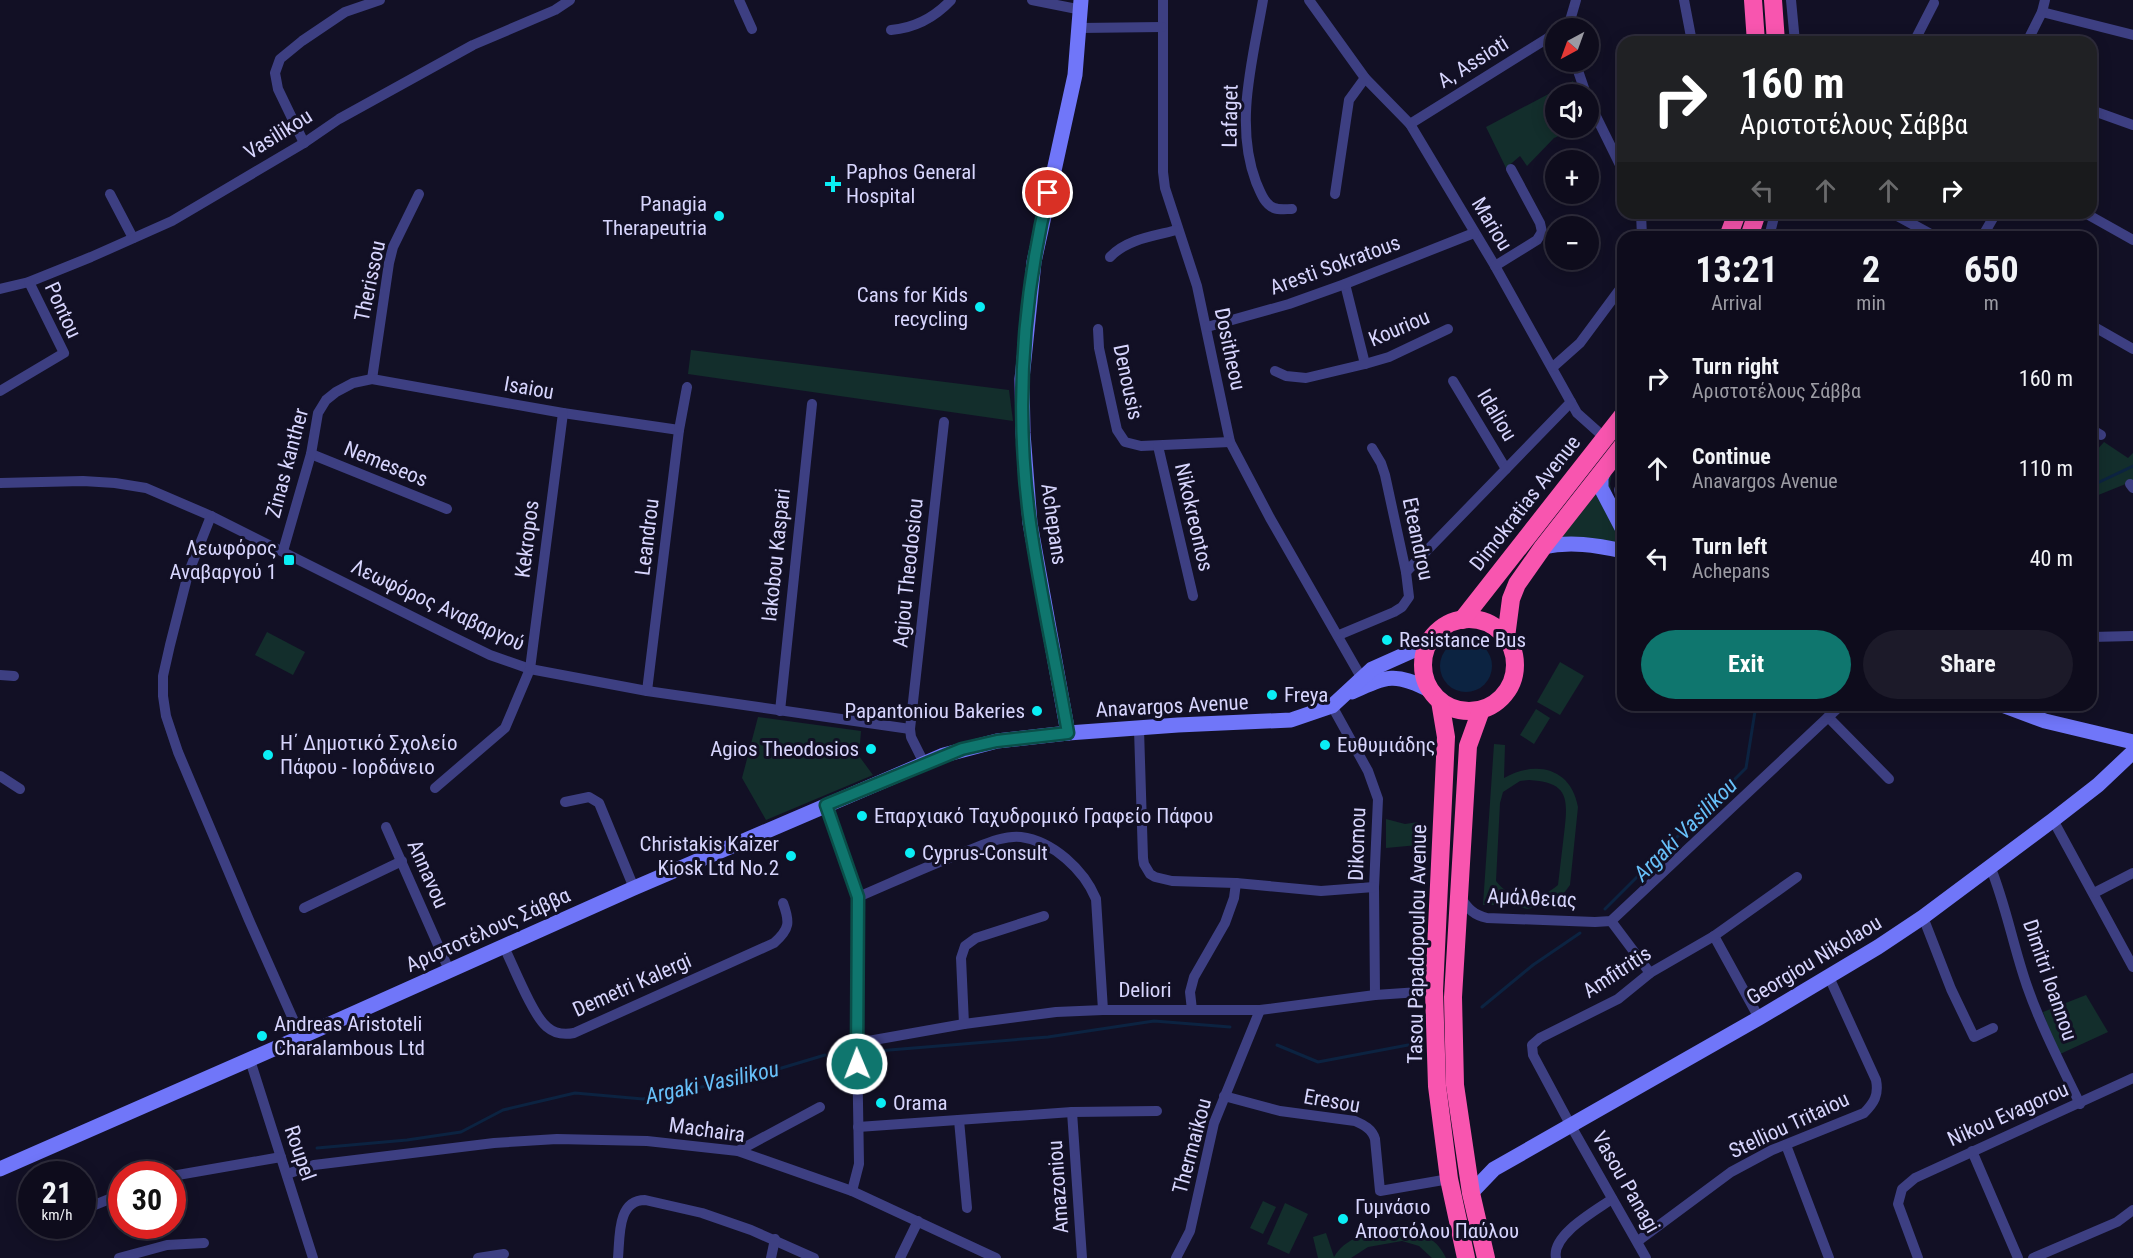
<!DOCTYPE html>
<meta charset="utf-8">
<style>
body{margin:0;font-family:"Roboto Condensed",sans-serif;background:#1c1a29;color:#f1f3f6;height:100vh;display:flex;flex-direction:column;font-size:22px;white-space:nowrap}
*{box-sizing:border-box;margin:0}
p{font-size:20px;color:#9b9ba3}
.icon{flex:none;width:33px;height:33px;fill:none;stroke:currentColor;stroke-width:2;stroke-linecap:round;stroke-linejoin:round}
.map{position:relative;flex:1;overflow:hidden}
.details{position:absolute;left:1617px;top:231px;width:480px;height:480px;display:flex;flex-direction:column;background:#0e0c1c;border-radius:18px;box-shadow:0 3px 15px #0003,0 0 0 2px #2e2c3b}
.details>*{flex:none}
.banner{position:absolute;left:1617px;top:36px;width:480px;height:183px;border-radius:18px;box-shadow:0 3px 15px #0003,0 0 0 2px #2e2c3b;background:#202124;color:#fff;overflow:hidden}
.needle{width:39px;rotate:221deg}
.tools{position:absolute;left:1545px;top:18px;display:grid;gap:12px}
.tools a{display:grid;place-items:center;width:54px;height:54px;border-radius:50%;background:#0e0c1c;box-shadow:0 3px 15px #0003,0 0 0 2px #2e2c3b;font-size:30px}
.speed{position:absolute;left:18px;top:1161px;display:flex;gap:12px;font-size:30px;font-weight:700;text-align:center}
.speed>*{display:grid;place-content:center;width:78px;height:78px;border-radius:50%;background:#0e0c1c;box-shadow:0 3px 15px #0003,0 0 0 2px #2e2c3b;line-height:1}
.speed small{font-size:15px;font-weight:400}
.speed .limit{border:9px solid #d22;background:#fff;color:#111}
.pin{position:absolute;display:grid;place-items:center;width:51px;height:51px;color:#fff;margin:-26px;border:3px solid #fff;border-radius:50%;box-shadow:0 2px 6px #0007}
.me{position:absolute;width:66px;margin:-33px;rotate:359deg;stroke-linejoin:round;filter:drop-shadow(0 0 4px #0008)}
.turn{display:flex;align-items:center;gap:21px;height:126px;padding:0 24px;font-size:27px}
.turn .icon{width:78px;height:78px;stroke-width:2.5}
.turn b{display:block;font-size:42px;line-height:51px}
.lanes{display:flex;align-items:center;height:57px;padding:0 24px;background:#0003;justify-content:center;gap:30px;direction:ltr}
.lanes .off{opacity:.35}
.eta{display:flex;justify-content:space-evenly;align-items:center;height:102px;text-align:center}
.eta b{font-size:36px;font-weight:700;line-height:42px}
.button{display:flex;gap:12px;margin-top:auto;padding:12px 24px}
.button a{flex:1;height:69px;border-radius:36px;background:#0f766e;color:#fff;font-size:24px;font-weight:700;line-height:69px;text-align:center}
.button a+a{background:#1c1a29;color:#f1f3f6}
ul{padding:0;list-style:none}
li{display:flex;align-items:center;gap:18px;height:90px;padding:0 24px}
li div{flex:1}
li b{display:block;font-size:22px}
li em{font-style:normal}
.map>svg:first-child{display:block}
.green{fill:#132e2c;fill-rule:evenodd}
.water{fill:#0c2341}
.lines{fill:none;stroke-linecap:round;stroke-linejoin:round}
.stream{stroke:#0c2341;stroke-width:3}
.street{stroke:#3d3f82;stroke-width:10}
.secondary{stroke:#7076f9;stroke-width:15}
.highway{stroke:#f855af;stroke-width:18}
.route-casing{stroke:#0a4d48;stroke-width:15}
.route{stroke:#0f766e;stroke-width:10}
.poi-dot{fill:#0aeef5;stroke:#121025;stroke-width:2}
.labels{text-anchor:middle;stroke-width:6;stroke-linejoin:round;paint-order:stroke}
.street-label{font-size:21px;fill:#d7d5fd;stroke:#121025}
.poi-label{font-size:21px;fill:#d7d5fd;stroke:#121025;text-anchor:start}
.water-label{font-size:22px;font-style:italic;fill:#67c0f9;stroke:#121025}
</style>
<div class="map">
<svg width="2133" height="1258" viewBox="0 0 2133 1258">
<rect width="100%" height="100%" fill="#121025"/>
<g class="green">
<polygon points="1573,81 1578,94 1556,94 1556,128 1578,128 1554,138 1527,166 1520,156 1506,168 1486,127"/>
<polygon points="691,350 1009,390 1013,421 688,374"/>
<polygon points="2104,442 2128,458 2133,453 2133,481 2091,498 2091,451 2095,452"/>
<polygon points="1613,463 1610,484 1612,495 1623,515 1623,545 1558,539"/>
<polygon points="267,632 305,652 293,675 255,655"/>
<polygon points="1560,662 1584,676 1560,715 1537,702"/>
<polygon points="1536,709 1550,718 1534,744 1520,735"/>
<polygon points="758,717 861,731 859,756 873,775 766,820 742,778"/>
<path d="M 1494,744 L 1505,745 L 1504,778 C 1536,760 1571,768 1578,807 L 1570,885 L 1561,897 L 1548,905 L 1527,909 L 1507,903 L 1495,893 L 1494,905 L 1483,905 ZM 1529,780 C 1570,782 1568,800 1564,834 C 1562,851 1560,868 1558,885 C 1539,902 1512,902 1496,881 L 1500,803 L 1503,792 L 1520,781 Z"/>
<polygon points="1386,819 1405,824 1418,822 1418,845 1386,848"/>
<polygon points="2086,995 2108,1032 2058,1055 2043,1012"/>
<polygon points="1263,1201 1276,1207 1263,1234 1250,1228"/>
<polygon points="1285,1203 1308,1214 1289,1254 1267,1244"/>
<path d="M 1405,1228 C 1422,1232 1438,1240 1446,1258 L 1432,1258 L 1419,1246 L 1402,1241 L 1368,1247 L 1351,1258 L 1318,1258 L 1313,1237 L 1326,1233 L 1334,1257 C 1348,1233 1380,1230 1405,1228 Z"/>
</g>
<circle class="water" cx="1466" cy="666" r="26"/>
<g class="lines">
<g class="stream">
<polyline points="2091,486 2133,466"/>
<polyline points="1605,909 1746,768 1756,705"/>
<polyline points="1482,1007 1533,965 1580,933"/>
<polyline points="1277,1045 1318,1062 1408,1045"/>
<polyline points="877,1051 1048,1037 1154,1021 1230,1027"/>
<polyline points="317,1148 407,1140 461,1132 503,1110 575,1093 643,1099 755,1076 825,1055"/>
</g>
<g class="street">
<polyline points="739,0 752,29"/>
<polyline points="1032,0 1082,10"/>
<polyline points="1163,0 1163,172 1165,188 1197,286 1230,442 1270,518 1361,677"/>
<path d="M 1263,0 C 1253,59 1234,124 1256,182 C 1260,191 1264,204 1274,208 C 1279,210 1286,209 1292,209"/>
<polyline points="1309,0 1365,78 1410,124 1495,266 1577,413 1605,438"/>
<polyline points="1684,0 1692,42"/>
<polyline points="1791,0 1795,42"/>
<polyline points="2042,12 2133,35"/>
<polyline points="1080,28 1162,27"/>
<polyline points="1570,28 1569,24 1576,0"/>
<path d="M 891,30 C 914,28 935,17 951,0"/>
<polyline points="1914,42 1934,3"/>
<polyline points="2027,42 2042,12 2045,0"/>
<polyline points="1575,62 1586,94"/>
<polyline points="1588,100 1623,171"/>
<polyline points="2091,110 2133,125"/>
<polyline points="1410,124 1556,33"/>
<polyline points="304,143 278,89 275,73 280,59 302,41 345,12 380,0"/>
<polyline points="110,194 133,238"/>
<polyline points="1335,194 1349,100 1365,78"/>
<polyline points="1641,213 1642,237"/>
<polyline points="1892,213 1936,237"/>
<polyline points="2085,213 2133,240"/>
<polyline points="1769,237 1775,213"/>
<polyline points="1982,237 1996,213"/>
<path d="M 1110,257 C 1127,239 1154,236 1177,230"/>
<polyline points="1495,266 1537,240 1542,232 1540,223 1511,169"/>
<polyline points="1345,284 1365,364"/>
<polyline points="0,289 29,282 91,257 172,221 304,143 339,119 473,45 555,10 570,0"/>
<polyline points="2091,325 2133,349"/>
<polyline points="1207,327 1289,304 1345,284 1474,233"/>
<polyline points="1098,329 1099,348 1115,421 1117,430 1125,442 1141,446 1230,442"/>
<polyline points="1553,367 1580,343 1623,285"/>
<polyline points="1275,371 1286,376 1306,378 1365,364 1389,357 1448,329"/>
<polyline points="372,379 389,263 393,247 419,194"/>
<polyline points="1453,381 1506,469"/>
<polyline points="0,391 64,353 29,282"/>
<polyline points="2091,429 2101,435"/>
<polyline points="1158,446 1193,596"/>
<polyline points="311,454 447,509"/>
<polyline points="1623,479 1619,490 1623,506"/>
<polyline points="0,483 83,481 115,483 146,488 211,516 451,636 490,655 530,669 647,691 910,729"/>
<polyline points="2130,484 2133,488"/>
<polyline points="211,516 188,574 170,645 163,676 163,696 166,716 178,752 249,920 301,1037"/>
<polyline points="283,551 311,454 318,413 326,400 336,392 353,383 372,379 563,413 679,430"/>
<polyline points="1406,572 1571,402"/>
<polyline points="2091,605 2093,610 2093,637"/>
<polyline points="1339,635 1394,612 1402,607 1409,597 1406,572 1385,475 1381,463 1372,448"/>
<polyline points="2091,637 2133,636"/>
<polyline points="0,675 14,676"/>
<polyline points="647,691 679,430 687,387"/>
<polyline points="1332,706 1368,771 1378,799 1374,887 1375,995"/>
<polyline points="780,711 812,404"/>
<polyline points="1828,717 1889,779"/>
<polyline points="1139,729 1143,858 1144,864 1150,874 1155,877 1172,881 1236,883 1321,891 1374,887"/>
<polyline points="924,763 911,737 910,729 944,422"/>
<polyline points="0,776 20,789"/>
<polyline points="435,788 505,728 530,669 563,413"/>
<polyline points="565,802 589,797 599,803 634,888"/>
<polyline points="826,805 858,897 857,1043 859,1164 852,1191"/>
<polyline points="2053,820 2133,967"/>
<polyline points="386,827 449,970"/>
<path d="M 1990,866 C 2006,905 2013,946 2027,986 C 2041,1026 2061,1065 2080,1104"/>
<polyline points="2094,893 2133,873"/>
<path d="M 858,897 C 893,882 928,866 964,852 C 981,846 1002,835 1021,837 C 1053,841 1084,870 1096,899 L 1103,1010"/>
<path d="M 1461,898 C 1468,909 1474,915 1487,918 L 1595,922 L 1611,921 L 1841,705"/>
<polyline points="304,908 402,861"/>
<polyline points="1923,917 1951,989 1974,1037 1993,1028"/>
<polyline points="1611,921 1650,973"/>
<polyline points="1714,936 1759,1018"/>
<path d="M 504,947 C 513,965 533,1016 547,1027 C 555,1034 564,1035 574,1033 L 774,943 C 790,929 790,922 783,903"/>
<polyline points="1192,1010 1190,992 1194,977 1225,923 1234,898 1236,883"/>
<polyline points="964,1024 961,958 965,946 976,938 1044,916"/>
<polyline points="857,1043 964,1024 1056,1012 1103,1010 1260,1010 1375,995 1434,991"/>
<polyline points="250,1060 313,1258"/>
<path d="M 1224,1096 L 1280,1111 L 1355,1121 C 1364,1125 1372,1129 1375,1139 L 1380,1191 L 1449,1179"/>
<polyline points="1072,1112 1082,1258"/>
<polyline points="959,1120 967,1208"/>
<polyline points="858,1127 1072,1112 1157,1111"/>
<polyline points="1786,1145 1829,1258"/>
<polyline points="738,1151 820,1107"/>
<polyline points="1972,1151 2018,1258"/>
<polyline points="287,1174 314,1165 494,1143 557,1139 647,1141 738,1151 852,1191 996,1258"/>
<polyline points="172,1176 281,1157"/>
<polyline points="82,1210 122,1194"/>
<path d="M 1638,1241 L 1731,1172 L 1772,1150 L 1864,1113 C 1874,1103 1879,1095 1876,1080 L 1829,977"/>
<polyline points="119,1258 167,1245 204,1243"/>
<polyline points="478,1258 504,1254"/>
<path d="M 618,1258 C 620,1237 617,1200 645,1200 L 702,1213 L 751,1230 L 814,1258"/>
<polyline points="771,1258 775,1239"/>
<polyline points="900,1258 918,1221"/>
<polyline points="1176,1258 1190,1231 1214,1123 1260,1010"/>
<path d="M 1556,1258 C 1551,1235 1595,1211 1612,1199"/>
<polyline points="1646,1258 1571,1126 1533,1055 1532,1045 1540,1038 1618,999 1650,973 1714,936 1797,877"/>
<polyline points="1918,1258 1898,1204 1902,1189 1915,1178 2133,1078"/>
<polyline points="2033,1258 2117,1222 2133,1210"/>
</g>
<g class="secondary">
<polyline points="1605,468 1601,478 1601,488 1623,530"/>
<path d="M 1543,547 C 1570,541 1596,545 1623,551"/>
<path d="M 1352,692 C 1387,676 1395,672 1431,691"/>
<polyline points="2002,705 2045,721 2133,742"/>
<polyline points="1068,733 1030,523 1023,433 1022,379 1034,262 1075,75 1081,0"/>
<polyline points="0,1169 301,1037 634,888 944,755 997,741 1068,733 1178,725 1291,720 1332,706 1372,669 1428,644"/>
<polyline points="1471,1193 1494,1169 1759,1018 1878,947 1923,917 2053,820 2098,785 2133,752"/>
</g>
<g class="highway">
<polyline points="1753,0 1756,42"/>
<polyline points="1773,0 1776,42"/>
<polyline points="1728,237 1737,213"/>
<polyline points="1749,237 1757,213"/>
<circle cx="1469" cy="665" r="46"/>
<polyline points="1462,620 1623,415"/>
<polyline points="1506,637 1511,599 1517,584 1543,547 1623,445"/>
<polyline points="1440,701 1446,737 1434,991 1437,1086 1449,1179 1466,1258"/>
<polyline points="1481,710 1468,746 1453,997 1455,1085 1471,1193 1486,1258"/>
</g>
</g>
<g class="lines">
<defs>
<path id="route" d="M 857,1064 L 858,897 L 826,805 L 962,749 L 997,741 L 1068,733 C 1056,663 1040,593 1030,523 C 1015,413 1022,301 1048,193"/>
</defs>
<use href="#route" class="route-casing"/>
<use href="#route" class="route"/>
</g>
<g class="poi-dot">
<path d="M830 175h6v6h6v6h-6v6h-6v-6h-6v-6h6z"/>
<circle cx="719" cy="216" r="6"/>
<circle cx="980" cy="307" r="6"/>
<rect x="283" y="554" width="12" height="12" rx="3"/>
<circle cx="1387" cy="640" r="6"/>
<circle cx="1272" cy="695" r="6"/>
<circle cx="1037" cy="711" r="6"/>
<circle cx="1325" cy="745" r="6"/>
<circle cx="871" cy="749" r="6"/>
<circle cx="268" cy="755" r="6"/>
<circle cx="862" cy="816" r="6"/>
<circle cx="910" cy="853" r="6"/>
<circle cx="791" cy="856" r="6"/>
<circle cx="262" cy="1036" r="6"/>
<circle cx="881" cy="1103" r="6"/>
<circle cx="1343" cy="1219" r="6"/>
</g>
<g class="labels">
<g class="street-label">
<text transform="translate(1473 62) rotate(-32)" y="7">A, Assioti</text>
<text transform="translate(1230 116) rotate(-89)" y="7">Lafaget</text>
<text transform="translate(278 134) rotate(-32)" y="7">Vasilikou</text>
<text transform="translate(1492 224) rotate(59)" y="7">Mariou</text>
<text transform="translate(1335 265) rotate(-20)" y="7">Aresti Sokratous</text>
<text transform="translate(370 281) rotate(-78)" y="7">Therissou</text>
<text transform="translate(63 310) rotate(65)" y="7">Pontou</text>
<text transform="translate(1399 328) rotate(-23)" y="7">Kouriou</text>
<text transform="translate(1230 349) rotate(78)" y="7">Dositheou</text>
<text transform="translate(1128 382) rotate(78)" y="7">Denousis</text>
<text transform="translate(529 388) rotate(10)" y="7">Isaiou</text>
<text transform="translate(1497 415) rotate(59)" y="7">Idaliou</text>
<text transform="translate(287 463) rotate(-75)" y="7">Zinas kanther</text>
<text transform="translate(386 464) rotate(22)" y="7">Nemeseos</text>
<text transform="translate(1525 503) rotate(-52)" y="7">Dimokratias Avenue</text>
<text transform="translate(1194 517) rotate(77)" y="7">Nikokreontos</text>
<text transform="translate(1054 524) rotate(82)" y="7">Achepans</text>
<text transform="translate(647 537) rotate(-83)" y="7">Leandrou</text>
<text transform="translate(527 539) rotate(-83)" y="7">Kekropos</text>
<text transform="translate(1418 539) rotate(78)" y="7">Eteandrou</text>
<text transform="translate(776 555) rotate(-84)" y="7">Iakobou Kaspari</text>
<text transform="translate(908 573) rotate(-84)" y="7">Agiou Theodosiou</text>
<text transform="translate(438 605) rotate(25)" y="7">Λεωφόρος Αναβαργού</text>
<text transform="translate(1172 706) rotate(-3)" y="7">Anavargos Avenue</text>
<text transform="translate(1357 844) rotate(-88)" y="7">Dikomou</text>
<text transform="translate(428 874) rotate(66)" y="7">Annavou</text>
<text transform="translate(1532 898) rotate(3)" y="7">Αμάλθειας</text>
<text transform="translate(488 930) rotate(-24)" y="7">Αριστοτέλους Σάββα</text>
<text transform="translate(1417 944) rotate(-89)" y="7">Tasou Papadopoulou Avenue</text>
<text transform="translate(1814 960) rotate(-31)" y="7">Georgiou Nikolaou</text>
<text transform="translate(1617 972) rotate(-33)" y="7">Amfitritis</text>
<text transform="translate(2050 980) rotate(71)" y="7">Dimitri Ioannou</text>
<text transform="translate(632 985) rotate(-24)" y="7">Demetri Kalergi</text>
<text x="1145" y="997">Deliori</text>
<text transform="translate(1332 1101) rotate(10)" y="7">Eresou</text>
<text transform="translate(2008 1114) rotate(-24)" y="7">Nikou Evagorou</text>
<text transform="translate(1789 1125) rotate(-25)" y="7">Stelliou Tritaiou</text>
<text transform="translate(707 1130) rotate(8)" y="7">Machaira</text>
<text transform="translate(1192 1146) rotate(-75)" y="7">Thermaikou</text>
<text transform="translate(300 1153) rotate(71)" y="7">Roupel</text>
<text transform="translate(1626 1182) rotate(60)" y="7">Vasou Panagi</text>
<text transform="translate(1058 1187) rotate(-94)" y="7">Amazoniou</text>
</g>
<g class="poi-label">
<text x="846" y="179">Paphos General<tspan x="846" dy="24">Hospital</tspan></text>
<text x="707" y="211" text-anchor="end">Panagia<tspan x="707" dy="24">Therapeutria</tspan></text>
<text x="968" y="302" text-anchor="end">Cans for Kids<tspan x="968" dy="24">recycling</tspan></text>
<text x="277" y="555" text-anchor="end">Λεωφόρος<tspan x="277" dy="24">Αναβαργού 1</tspan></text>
<text x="1399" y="647">Resistance Bus</text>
<text x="1284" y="702">Freya</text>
<text x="1025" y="718" text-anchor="end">Papantoniou Bakeries</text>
<text x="280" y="750">Η΄ Δημοτικό Σχολείο<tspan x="280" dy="24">Πάφου - Ιορδάνειο</tspan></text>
<text x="1337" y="752">Ευθυμιάδης</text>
<text x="859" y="756" text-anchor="end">Agios Theodosios</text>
<text x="874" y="823">Επαρχιακό Ταχυδρομικό Γραφείο Πάφου</text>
<text x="779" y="851" text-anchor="end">Christakis Kaizer<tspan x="779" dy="24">Kiosk Ltd No.2</tspan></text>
<text x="922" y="860">Cyprus-Consult</text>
<text x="274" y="1031">Andreas Aristoteli<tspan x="274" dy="24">Charalambous Ltd</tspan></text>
<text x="893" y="1110">Orama</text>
<text x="1355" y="1214">Γυμνάσιο<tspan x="1355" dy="24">Αποστόλου Παύλου</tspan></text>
</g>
<g class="water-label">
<text transform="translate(1685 829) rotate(-45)" y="8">Argaki Vasilikou</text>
<text transform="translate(712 1082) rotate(-12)" y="8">Argaki Vasilikou</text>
</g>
</g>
</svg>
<div class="tools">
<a><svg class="needle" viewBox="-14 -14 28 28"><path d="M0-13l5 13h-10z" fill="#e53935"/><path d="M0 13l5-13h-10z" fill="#9b9ba3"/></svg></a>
<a><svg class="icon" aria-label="sound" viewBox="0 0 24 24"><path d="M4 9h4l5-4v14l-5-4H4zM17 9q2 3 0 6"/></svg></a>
<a>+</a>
<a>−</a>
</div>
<div class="speed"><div>21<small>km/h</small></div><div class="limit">30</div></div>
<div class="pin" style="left:1048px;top:193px;background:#d93025"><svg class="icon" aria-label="arrive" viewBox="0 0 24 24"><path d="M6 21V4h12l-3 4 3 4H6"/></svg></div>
<svg class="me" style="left:857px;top:1064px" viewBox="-20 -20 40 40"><circle r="17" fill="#0f766e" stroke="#fff" stroke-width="3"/><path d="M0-11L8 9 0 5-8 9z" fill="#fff"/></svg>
<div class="banner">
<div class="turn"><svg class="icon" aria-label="right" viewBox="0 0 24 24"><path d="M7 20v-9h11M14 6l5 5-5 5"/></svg><div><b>160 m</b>Αριστοτέλους Σάββα</div></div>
<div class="lanes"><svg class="icon off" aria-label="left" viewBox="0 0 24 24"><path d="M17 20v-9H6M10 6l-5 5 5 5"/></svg><svg class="icon off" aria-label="ahead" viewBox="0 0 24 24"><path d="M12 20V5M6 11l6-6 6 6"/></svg><svg class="icon off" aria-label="ahead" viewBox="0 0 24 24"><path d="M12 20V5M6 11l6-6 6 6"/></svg><svg class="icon" aria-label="right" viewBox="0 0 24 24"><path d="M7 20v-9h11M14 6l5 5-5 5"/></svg></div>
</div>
<section class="details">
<div class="eta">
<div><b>13:21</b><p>Arrival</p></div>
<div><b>2</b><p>min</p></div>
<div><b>650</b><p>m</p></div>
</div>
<ul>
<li><svg class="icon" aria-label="right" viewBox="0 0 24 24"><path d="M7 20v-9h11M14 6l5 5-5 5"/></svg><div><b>Turn right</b><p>Αριστοτέλους Σάββα</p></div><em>160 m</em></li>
<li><svg class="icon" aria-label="ahead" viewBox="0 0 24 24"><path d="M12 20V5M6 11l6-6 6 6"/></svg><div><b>Continue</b><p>Anavargos Avenue</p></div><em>110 m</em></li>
<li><svg class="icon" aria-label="left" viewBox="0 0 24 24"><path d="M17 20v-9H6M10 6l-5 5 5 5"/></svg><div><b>Turn left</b><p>Achepans</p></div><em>40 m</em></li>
</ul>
<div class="button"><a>Exit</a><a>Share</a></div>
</section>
</div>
